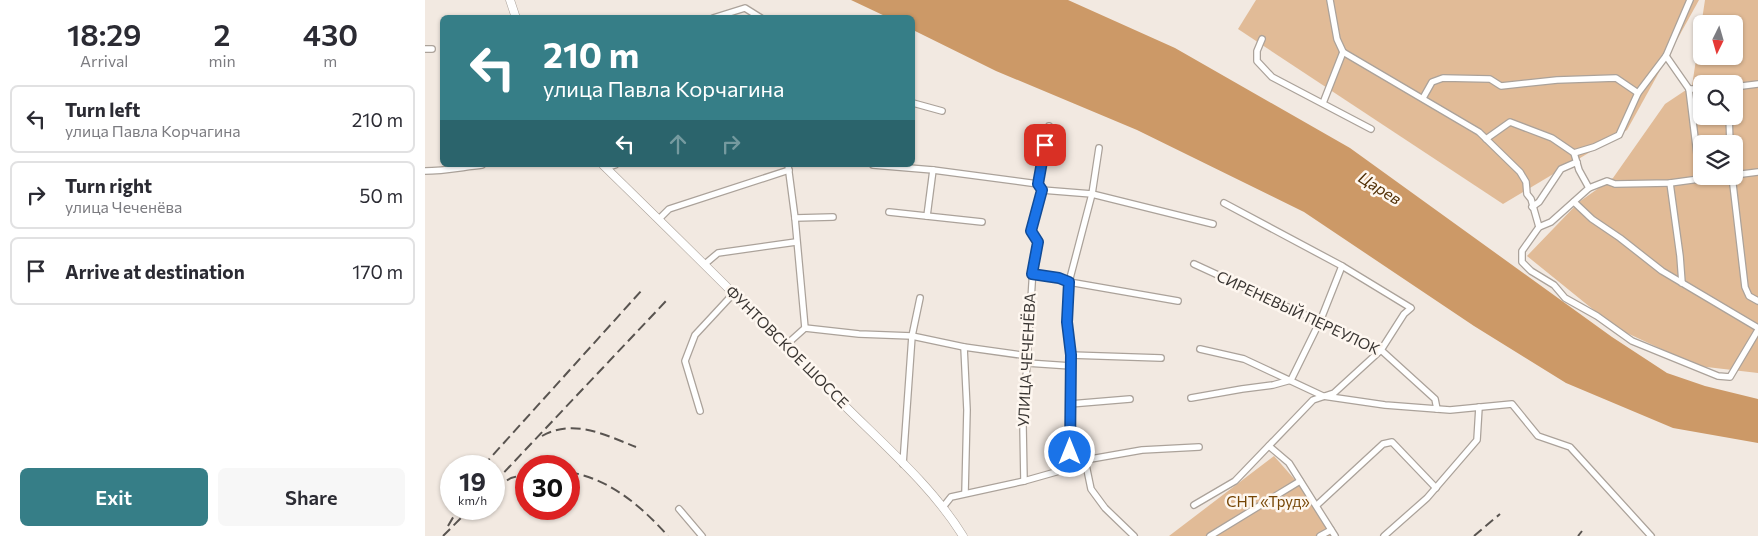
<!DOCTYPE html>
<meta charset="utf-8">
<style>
body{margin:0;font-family:Commissioner,sans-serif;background:#f7f7f7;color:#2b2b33;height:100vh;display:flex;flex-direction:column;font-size:19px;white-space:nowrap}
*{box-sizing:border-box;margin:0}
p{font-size:16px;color:#7c7c81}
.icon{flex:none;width:28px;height:28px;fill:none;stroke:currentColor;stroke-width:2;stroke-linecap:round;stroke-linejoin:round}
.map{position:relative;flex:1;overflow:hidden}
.side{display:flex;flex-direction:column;background:#fff;width:425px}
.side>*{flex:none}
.top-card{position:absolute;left:15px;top:15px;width:475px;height:152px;border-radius:8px;box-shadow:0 1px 4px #0004;background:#367e87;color:#fff;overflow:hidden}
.needle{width:32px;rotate:185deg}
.fabs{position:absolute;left:1268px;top:15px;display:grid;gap:10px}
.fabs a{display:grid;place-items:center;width:50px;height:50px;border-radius:8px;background:#fff;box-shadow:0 1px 4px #0004;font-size:25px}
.speed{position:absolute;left:15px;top:455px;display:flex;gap:10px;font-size:25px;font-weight:700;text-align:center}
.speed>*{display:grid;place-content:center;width:65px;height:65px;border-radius:50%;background:#fff;box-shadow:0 1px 4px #0004;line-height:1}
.speed small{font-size:12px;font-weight:400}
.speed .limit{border:8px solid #d22;background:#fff;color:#111}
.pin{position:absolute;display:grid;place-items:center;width:42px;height:42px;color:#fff;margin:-21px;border-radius:10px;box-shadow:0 2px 8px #0006}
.me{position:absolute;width:55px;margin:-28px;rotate:0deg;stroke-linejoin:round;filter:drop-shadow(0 0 4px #0008)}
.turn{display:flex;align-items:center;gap:18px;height:105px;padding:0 20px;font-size:22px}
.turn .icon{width:65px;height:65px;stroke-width:2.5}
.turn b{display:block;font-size:35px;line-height:42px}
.lanes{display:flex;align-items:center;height:48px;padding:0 20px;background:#0003;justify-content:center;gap:25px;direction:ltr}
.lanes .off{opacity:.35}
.eta{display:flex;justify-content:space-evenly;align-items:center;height:85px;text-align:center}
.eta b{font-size:30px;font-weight:600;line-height:35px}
.cta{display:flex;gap:10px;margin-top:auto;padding:10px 20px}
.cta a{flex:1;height:58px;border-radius:8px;background:#367e87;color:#fff;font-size:20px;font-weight:600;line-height:58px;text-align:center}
.cta a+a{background:#f7f7f7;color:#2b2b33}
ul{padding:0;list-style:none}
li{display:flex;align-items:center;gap:15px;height:68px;margin:0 10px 8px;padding:0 10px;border:2px solid #e1e1e2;border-radius:8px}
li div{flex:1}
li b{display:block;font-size:19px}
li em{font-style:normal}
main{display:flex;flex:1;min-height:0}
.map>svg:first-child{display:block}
.green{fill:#e1bb97;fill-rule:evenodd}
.water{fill:#cc9967}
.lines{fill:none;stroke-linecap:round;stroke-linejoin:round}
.minor-casing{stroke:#aba29a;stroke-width:8}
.tertiary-casing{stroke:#aba29a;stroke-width:9}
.minor{stroke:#fff;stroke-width:5.5}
.tertiary{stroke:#fff;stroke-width:8}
.rail{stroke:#595450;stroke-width:2;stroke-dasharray:10 5;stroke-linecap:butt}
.route-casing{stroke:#114b97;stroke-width:12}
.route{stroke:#1a73e8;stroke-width:9}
.labels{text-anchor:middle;stroke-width:5;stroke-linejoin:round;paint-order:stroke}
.street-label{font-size:15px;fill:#393532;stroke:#fef7f0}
.park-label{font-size:15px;fill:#754504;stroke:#fef7f0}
.water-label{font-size:16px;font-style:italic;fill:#523006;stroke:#fef7f0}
</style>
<main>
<section class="side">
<div class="eta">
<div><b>18:29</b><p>Arrival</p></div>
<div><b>2</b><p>min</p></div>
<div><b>430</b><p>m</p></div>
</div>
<ul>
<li><svg class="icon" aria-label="left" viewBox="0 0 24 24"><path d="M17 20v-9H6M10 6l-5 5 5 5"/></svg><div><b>Turn left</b><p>улица Павла Корчагина</p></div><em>210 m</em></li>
<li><svg class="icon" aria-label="right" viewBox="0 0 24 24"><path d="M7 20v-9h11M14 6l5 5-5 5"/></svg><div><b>Turn right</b><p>улица Чеченёва</p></div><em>50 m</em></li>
<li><svg class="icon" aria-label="arrive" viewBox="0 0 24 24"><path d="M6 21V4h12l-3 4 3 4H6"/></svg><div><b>Arrive at destination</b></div><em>170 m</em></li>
</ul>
<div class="cta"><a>Exit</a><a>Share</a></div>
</section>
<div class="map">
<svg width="1333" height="536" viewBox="0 0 1333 536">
<rect width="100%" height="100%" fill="#f2e9e1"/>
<g class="green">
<polygon points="831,0 1274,0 1202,130 1078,204 813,29"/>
<path d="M 1280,0 L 1333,0 L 1333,373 L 1273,366 L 1191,328 L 1102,256 L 1154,202 L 1188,178 L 1240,104 L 1267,86 ZM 1276,24 L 1309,24 L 1309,56 L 1276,56 ZM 1276,84 L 1309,84 L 1309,116 L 1276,116 ZM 1276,144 L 1309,144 L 1309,176 L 1276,176 Z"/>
<polygon points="849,456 871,481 875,483 909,536 744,536"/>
</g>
<polygon class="water" points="426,0 643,0 750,48 925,148 1187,337 1242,373 1280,386 1333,399 1333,443 1248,428 1141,383 1049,326 879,212 712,130 571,71 488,30 488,18 462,17"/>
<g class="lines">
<defs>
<g id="minor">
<polyline points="905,0 912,39 918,52 1054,132 1095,172 1101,182 1102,194 1106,199 1114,227"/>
<polyline points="288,18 320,8 336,18"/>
<polyline points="837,39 832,51 832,61 847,77 946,129"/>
<polyline points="0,49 7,49"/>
<polyline points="1241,56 1264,89 1275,179"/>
<polyline points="1309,87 1333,84"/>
<polyline points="1264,89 1276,89"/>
<polyline points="998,98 1007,82 1018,78 1065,79 1076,86 1132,80 1191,78 1213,93"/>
<polyline points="488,103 517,111"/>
<polyline points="898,103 918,52"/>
<polyline points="1304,116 1305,144"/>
<polyline points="1061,139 1085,122 1127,138 1149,153 1154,170 1164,188"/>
<polyline points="1149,153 1169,147 1194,135 1213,93 1241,56 1265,0"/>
<polyline points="363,165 370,218 380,328"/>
<polyline points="448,165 508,170 613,184"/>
<polyline points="181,168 190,165"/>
<path d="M 0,171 C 19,171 38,167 57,165"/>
<polyline points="1309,175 1333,172"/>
<polyline points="1296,176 1245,183 1190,184 1182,181 1164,188 1126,222 1114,227 1097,251 1097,262 1106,271 1129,285 1140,298 1172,316 1207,341 1293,376 1305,377 1333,330"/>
<polyline points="1307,176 1320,287 1324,296 1333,301"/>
<polyline points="1245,183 1255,256 1257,283"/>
<polyline points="617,190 667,194 788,224"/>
<polyline points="1149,202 1167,219 1195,238 1237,271 1333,328"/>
<polyline points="1107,207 1114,202 1136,169 1152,162"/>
<polyline points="464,212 557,222"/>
<polyline points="502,216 508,170"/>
<polyline points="370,218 408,217"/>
<polyline points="234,219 244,209 364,170"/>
<polyline points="280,264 293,253 371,242"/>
<polyline points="769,264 956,350 1010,399 1012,409"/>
<polyline points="607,274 634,278 644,282 753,301"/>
<polyline points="361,345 380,328 434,334 487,336 539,347 603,356"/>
<polyline points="539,347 542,410 540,493"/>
<polyline points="775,349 819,359 898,396 960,405 1025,410 1087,404 1113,436 1145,447 1226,536"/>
<polyline points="645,355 736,358"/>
<polyline points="602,363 646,366"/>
<polyline points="766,398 817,389 848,385 866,380 896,319 917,266"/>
<polyline points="645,404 705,399"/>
<polyline points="275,411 260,361 270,335 309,293"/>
<polyline points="844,446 864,463 910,536"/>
<polyline points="660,460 666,489 680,508 709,536"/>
<polyline points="478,464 487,336 495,298"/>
<polyline points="645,468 645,355 641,321 644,282 667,194 674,148"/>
<polyline points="599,481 598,426 608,268 613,242 606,231 617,190 613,184 624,126"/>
<polyline points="769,505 810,481 888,400 909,393 956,350 979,314 986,308 917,266 799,203"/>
<polyline points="892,505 958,444 967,442 1011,488"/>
<polyline points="518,507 526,497 599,481 645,468 660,460 717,450 774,447"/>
<polyline points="254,509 277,536"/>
<polyline points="785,536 875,481"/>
<polyline points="895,536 906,530"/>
<polyline points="959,536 1002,498 1052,440 1054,407"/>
</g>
<g id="tertiary">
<polyline points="85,0 91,18"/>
<path d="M 178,165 C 259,244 339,323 418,404 C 459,445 507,486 538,536"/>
</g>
</defs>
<use href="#minor" class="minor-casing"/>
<use href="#tertiary" class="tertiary-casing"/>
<use href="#minor" class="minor"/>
<use href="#tertiary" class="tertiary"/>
<g class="rail">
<path d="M 117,436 C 149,418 180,435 211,447"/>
<polyline points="58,466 217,290"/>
<path d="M 144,472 C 185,479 216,506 243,536"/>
<polyline points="69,483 241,301"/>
<polyline points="69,488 86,478 101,474"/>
<polyline points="23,526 33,509"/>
<polyline points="18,536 45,509"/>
<polyline points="1049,536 1075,514"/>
<polyline points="1153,536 1157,531"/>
</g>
</g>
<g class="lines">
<defs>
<polyline id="route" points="620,145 613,184 617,190 606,231 613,242 607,274 634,278 644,282 642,322 646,355 645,452"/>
</defs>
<use href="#route" class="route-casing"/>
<use href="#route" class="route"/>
</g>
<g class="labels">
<g class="street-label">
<text transform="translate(873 313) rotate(25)" y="5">СИРЕНЕВЫЙ ПЕРЕУЛОК</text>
<text transform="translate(362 347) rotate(45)" y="5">ФУНТОВСКОЕ ШОССЕ</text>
<text transform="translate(602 360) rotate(-87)" y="5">УЛИЦА ЧЕЧЕНЁВА</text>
</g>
<g class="park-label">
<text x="843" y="507">СНТ «Труд»</text>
</g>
<g class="water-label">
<text transform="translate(955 188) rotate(32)" y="6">Царев</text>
</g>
</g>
</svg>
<div class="fabs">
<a><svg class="needle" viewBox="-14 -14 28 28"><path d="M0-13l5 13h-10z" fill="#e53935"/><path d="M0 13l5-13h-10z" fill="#7c7c81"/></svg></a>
<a><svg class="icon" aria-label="search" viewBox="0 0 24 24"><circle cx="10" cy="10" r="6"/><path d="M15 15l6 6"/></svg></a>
<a><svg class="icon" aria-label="layers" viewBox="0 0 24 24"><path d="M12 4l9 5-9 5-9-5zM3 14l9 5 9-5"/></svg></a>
</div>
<div class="speed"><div>19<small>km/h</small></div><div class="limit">30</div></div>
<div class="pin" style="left:620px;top:145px;background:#d93025"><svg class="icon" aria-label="arrive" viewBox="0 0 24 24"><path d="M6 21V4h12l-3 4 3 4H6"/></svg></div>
<svg class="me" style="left:645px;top:452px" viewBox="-20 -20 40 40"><circle r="17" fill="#1a73e8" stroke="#fff" stroke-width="3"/><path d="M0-11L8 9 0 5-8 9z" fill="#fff"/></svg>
<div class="top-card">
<div class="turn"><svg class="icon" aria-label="left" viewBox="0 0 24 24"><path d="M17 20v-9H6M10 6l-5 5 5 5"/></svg><div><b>210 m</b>улица Павла Корчагина</div></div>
<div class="lanes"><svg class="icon" aria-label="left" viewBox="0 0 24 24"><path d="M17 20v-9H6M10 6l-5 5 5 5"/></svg><svg class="icon off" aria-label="ahead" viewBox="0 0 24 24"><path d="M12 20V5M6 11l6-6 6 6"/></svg><svg class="icon off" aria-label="right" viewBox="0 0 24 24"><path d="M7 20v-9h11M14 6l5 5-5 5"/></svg></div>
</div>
</div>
</main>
